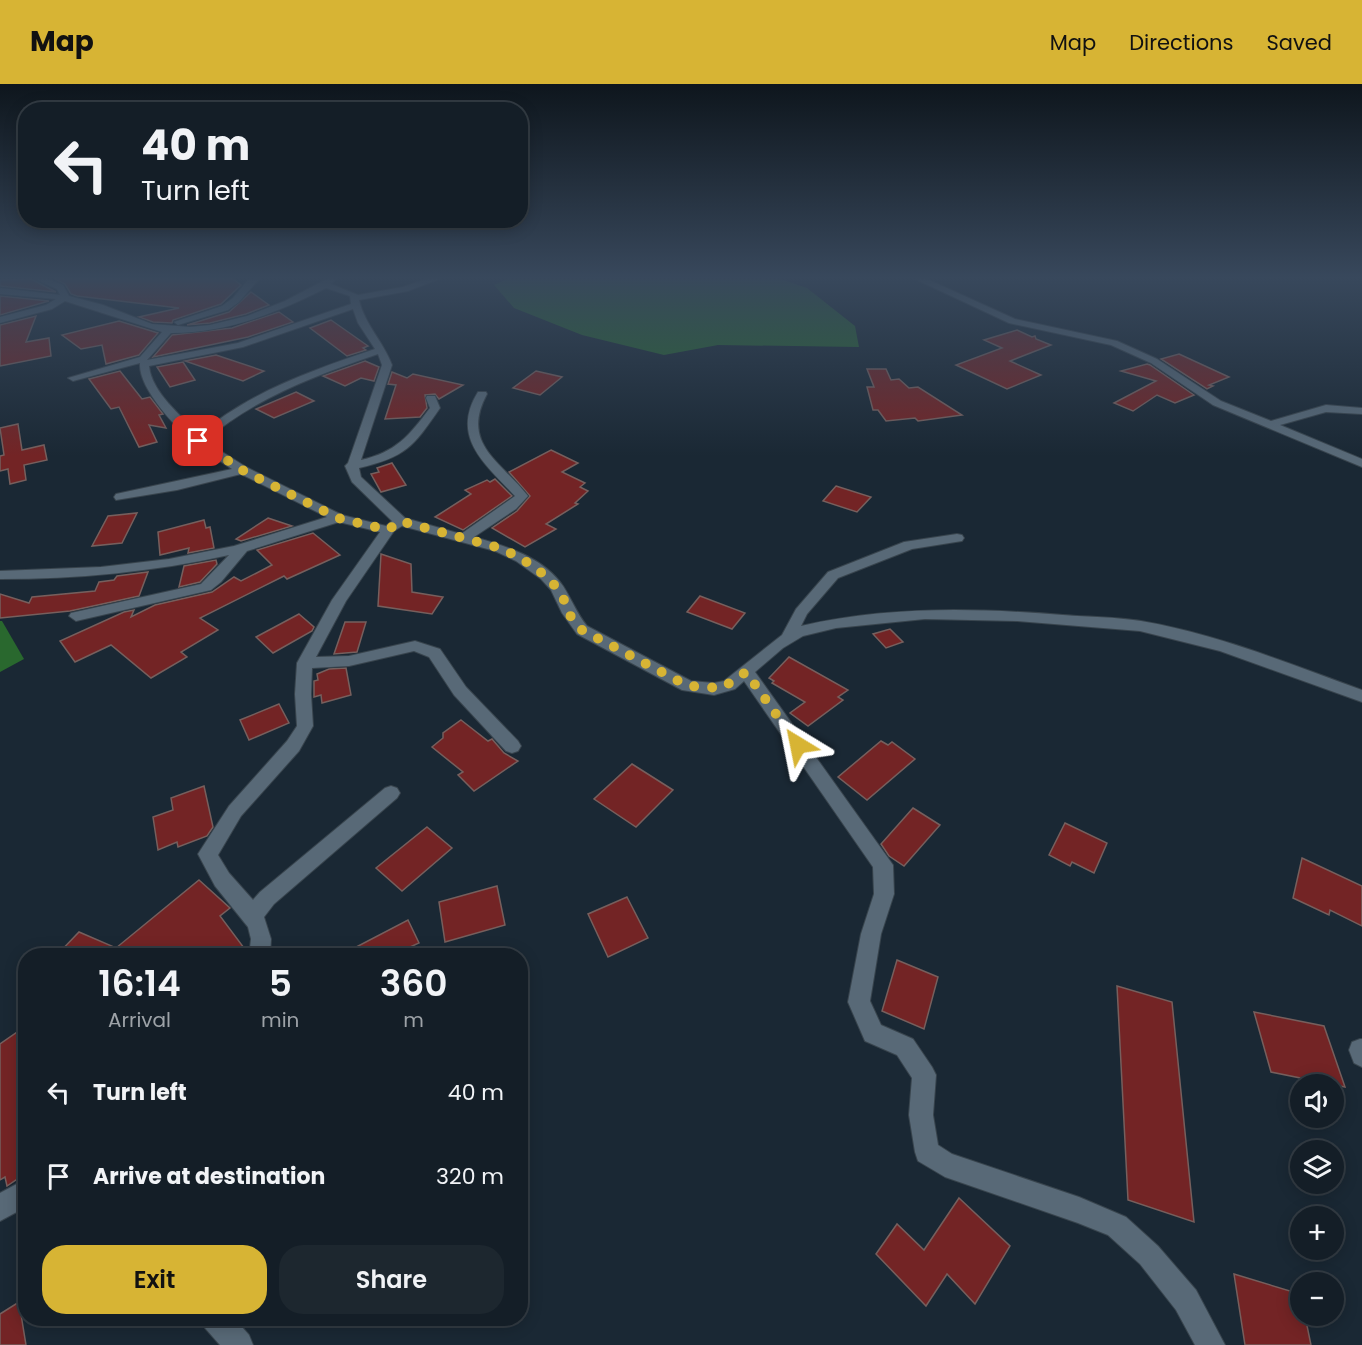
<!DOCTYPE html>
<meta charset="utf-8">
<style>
body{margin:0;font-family:Poppins,sans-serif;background:#1d272f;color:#f1f3f6;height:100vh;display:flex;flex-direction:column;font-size:22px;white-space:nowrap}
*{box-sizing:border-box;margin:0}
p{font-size:20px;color:#9da2a7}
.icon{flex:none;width:33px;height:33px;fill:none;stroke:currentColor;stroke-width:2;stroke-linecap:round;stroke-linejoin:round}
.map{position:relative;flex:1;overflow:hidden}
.drawer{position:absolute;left:18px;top:864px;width:510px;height:378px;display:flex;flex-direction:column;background:#141e27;border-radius:24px;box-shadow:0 3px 15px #0003,0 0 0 2px #333c44}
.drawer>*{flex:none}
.top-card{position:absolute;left:18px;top:18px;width:510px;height:126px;border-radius:24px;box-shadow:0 3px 15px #0003,0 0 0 2px #333c44;background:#141e27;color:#f1f3f6;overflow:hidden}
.buttons{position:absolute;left:1290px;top:990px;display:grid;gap:12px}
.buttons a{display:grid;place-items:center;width:54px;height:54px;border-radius:50%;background:#141e27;box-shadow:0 3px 15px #0003,0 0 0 2px #333c44;font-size:30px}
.pin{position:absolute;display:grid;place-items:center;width:51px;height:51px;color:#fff;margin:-26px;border-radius:12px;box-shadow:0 3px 9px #0006}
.me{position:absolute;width:66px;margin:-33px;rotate:325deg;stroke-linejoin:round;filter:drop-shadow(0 0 4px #0008)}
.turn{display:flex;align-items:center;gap:21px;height:126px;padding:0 24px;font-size:27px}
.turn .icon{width:78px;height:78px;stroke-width:2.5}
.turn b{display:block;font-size:42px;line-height:51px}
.eta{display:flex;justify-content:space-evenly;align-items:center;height:102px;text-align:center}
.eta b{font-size:36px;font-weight:600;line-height:42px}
.action{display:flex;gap:12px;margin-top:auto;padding:12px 24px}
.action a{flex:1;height:69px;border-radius:24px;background:#d7b434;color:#111;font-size:24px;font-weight:600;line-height:69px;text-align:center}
.action a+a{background:#1d272f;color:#f1f3f6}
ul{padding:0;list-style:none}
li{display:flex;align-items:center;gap:18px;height:84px;padding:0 24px}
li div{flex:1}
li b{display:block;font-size:22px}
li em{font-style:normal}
header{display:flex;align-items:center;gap:36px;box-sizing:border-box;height:84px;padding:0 30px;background:#d7b434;color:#111}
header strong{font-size:28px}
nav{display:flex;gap:33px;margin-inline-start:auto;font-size:21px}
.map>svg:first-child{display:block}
.forest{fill:#29682e}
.building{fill:#732425;stroke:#765f5d;stroke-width:1.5}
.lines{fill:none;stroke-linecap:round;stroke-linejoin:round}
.minor-casing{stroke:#38444d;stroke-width:2}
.minor{fill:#586977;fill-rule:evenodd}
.route{stroke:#d7b434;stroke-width:10;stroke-dasharray:0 18}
</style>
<header>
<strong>Map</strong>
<nav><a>Map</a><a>Directions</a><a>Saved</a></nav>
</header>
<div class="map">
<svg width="1362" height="1261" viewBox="0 0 1362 1261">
<rect width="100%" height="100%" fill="#1a2834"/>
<g class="forest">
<polygon points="507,195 780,195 807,204 855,242 859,263 718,261 664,271 582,251 514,224 494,201"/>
<polygon points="0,537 2,537 24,575 0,588"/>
</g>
<g class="building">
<polygon points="31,195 56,208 0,202 0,196"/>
<polygon points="55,195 233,195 241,201 221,220 173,236 172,239 153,238 139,233 179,224 77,212 71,210 65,200"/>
<polygon points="251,208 269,221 246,230 210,239 187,241 229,228"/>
<polygon points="0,212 49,217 0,231"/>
<polygon points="279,228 293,238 248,253 153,273 172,251 232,244"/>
<polygon points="36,232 26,258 49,254 51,272 0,282 0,241"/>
<polygon points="331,236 368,262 363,264 366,266 347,272 310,244"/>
<polygon points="119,237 158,249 139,271 106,280 102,261 81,265 62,251"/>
<polygon points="1017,246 1032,253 1035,252 1036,255 1051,261 1010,277 1041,291 1007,305 956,281 1002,264 984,256"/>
<polygon points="1179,270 1229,293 1209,301 1213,302 1207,305 1161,275"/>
<polygon points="216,271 264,287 243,297 185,277"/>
<polygon points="365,277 379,283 374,297 361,294 345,302 323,292"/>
<polygon points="183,278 195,296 170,303 157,283"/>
<polygon points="1147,280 1150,281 1194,311 1175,319 1157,311 1133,327 1114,319 1156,297 1121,287"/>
<polygon points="867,285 886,285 891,296 899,295 909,304 918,303 962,331 918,337 915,334 886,337 878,326 873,326 867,303 874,303"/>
<polygon points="120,287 142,315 150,313 163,330 159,331 166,344 149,341 157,358 139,363 119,323 111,325 89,295"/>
<polygon points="536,287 562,293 540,311 513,304"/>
<polygon points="392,288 407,294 413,290 463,301 439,315 435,310 425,311 427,324 420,333 385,335 396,301 388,300"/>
<polygon points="296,308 314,317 274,334 256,325"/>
<polygon points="18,340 22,366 44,361 47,376 24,381 26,396 10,400 8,385 0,387 0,372 4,371 0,344"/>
<polygon points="551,366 578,379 562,388 585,399 580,403 588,407 575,419 578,420 546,440 556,445 525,463 492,444 517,427 530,412 509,388"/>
<polygon points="392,379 406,401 381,408 371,390 379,388 377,384"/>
<polygon points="495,395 512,412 463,446 435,433 471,410 465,406 487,396 490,398"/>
<polygon points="836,402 871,413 857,428 823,417"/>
<polygon points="137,429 122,459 92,462 108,432"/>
<polygon points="268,434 292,442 241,457 236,455"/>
<polygon points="204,436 206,444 210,443 214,464 188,469 189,464 160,471 158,448"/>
<polygon points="313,449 340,471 287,495 284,492 200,534 218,546 181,568 187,573 151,594 111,561 75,578 60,557 124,528 134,526 131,533 155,521 212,508 234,493 241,497 272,481 257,466"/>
<polygon points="381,470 411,480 412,508 443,513 432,530 378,522"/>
<polygon points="216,476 217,480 200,498 179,503 184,482"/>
<polygon points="148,488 139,512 70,527 0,534 0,510 29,519 32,513 95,507 99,498 114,496 117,492"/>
<polygon points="700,512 745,529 732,545 687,528"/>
<polygon points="299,530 314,543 312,547 273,569 256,553"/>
<polygon points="345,538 366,538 357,568 334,570"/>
<polygon points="890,545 903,558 886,564 873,550"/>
<polygon points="789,573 848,606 838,613 843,616 808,642 790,629 805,618 772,599 774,597 769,594"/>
<polygon points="346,584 351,611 322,619 321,611 314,613 314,597 318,596 317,590 329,585"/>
<polygon points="279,620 289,639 249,656 240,636"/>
<polygon points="461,636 488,657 492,655 504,669 518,677 474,707 458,691 463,688 432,663 443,654 443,649"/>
<polygon points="881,657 888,661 892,658 915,675 867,716 838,693"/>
<polygon points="632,680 673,706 636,743 594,715"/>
<polygon points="204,702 213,743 207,752 178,763 177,758 158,766 153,733 173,726 171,714"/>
<polygon points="913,724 940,741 904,782 889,772 881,760"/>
<polygon points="1065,739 1107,759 1094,789 1072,778 1070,782 1049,771"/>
<polygon points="427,743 452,764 402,807 376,784"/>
<polygon points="1302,774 1362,802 1362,842 1330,826 1329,831 1293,814"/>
<polygon points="199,796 230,824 220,832 247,868 247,872 56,872 79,848 116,864"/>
<polygon points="497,802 505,841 445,858 439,818"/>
<polygon points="627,813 648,854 608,873 588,830"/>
<polygon points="408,836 419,859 408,864 411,872 339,872"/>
<polygon points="897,876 938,893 924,945 882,927"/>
<polygon points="1117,902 1172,918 1194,1138 1128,1116"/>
<polygon points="1254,928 1324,942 1345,1003 1271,988"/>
<polygon points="26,942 26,1089 7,1102 5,1093 0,1096 0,960"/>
<polygon points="959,1114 1010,1162 975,1220 947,1190 926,1222 876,1170 897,1140 924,1166"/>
<polygon points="1234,1190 1300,1210 1300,1232 1305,1232 1311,1261 1245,1261"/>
<polygon points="19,1218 26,1261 0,1261 0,1230"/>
</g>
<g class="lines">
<defs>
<g id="minor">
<path d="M 35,195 L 48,195 L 63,201 L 69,212 L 103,221 L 152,240 L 190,243 L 210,241 L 247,232 L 285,217 L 327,195 L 336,195 L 331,200 L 358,211 L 403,203 L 426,195 L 439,195 L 408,207 L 359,216 C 365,241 383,257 392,281 L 361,376 C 396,368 409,352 430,324 L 426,314 L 427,312 L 435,312 L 440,324 C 413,363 406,373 359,384 L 361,393 L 405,434 L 461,450 L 515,412 C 485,380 450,353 478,308 L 486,308 L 487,310 C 460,360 501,377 528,412 L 516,425 L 474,453 C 506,462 543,473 563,502 C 572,516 577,530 587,542 L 691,597 L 714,599 L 724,597 L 782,551 L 796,525 L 828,488 L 904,458 L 957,450 L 962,451 L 964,454 L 962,457 L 912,465 L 838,494 L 807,530 L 801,542 C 887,522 975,524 1063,531 C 1089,533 1115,533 1141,537 C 1217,550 1290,580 1362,606 L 1362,618 L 1220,567 L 1140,547 L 1017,537 L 925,535 L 836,544 L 803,552 L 783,564 L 755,588 L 893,781 L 894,810 L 881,850 L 870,917 L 881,941 L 913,955 L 932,983 L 936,991 L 933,1031 L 938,1061 L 952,1070 L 1079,1113 L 1126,1133 L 1158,1162 L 1196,1206 L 1225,1261 L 1195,1261 L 1176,1226 L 1140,1180 L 1108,1151 L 1078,1139 L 945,1093 L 918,1077 L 915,1068 L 909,1031 L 912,994 L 897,971 L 865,957 L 848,918 L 861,850 L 874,810 L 873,783 L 744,597 L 735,605 L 714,611 L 682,606 L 577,550 L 562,529 L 551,506 L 541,495 L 516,477 L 495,467 L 402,442 L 394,447 L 346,517 L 316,573 L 349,572 L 415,557 L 440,565 L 466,603 L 518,657 L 521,662 L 518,667 L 512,669 L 506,667 L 454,611 L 429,573 L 414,567 L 349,582 L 312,584 L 311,610 L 313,642 L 299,667 L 241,732 L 218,771 L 229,789 L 253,816 L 260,808 L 385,704 L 391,702 L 397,704 L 400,709 L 397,714 L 274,820 L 264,833 L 271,855 L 270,872 L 249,872 L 251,855 L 248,843 L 215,802 L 198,770 L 229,722 L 287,657 L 297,642 L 295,610 L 297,579 L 332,516 L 380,448 L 339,438 L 247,467 L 221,498 L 211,506 L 76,537 L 69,532 L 71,529 L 201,500 L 229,471 C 153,488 77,495 0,495 L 0,487 L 101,483 L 169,475 L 234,462 L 327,433 L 241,390 L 177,406 L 116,416 L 114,413 L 116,410 L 232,385 C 220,376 204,369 193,359 C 175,342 138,304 140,279 L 73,297 L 68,294 L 140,273 L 162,248 L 65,217 L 52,225 L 0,239 L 0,233 L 46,221 L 56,215 L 0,210 L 0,204 L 60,211 L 57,205 ZM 326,204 L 350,212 L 351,220 L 238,259 L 147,276 L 171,249 C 227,249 276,229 326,204 ZM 353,225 L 358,239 L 375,265 C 313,286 249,308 199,351 C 181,331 152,309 149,282 L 243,263 ZM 378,270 L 382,281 L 348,379 L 345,382 L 352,398 L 392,437 L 386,442 L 342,431 L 246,383 L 205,357 C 254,314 317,291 378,270 Z"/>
<polygon points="259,195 239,218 228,226 178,241 174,238 222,222 233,214 248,196"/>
<polygon points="915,195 927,195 1015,235 1117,257 1157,275 1221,317 1271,337 1326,321 1362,324 1362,330 1326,328 1280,341 1362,375 1362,383 1213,321 1151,279 1111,261 1009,239"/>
<polygon points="1360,955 1362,955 1362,983 1354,979 1349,966 1352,958"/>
<polygon points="26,1095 26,1123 0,1137 0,1109"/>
<polygon points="201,1234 234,1234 249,1251 253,1261 220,1261 205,1244"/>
</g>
</defs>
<use href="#minor" class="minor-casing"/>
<use href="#minor" class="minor"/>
</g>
<linearGradient id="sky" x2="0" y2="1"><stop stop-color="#0e161d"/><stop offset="0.52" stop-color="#38485c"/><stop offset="1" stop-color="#38485c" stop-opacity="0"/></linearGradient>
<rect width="1362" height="372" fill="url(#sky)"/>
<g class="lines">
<polyline class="route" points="198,357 242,386 338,434 388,446 400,437 500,464 521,474 546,492 556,503 563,513 568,529 582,546 688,602 722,604 746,588 798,661"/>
</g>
</svg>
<div class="buttons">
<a><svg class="icon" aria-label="sound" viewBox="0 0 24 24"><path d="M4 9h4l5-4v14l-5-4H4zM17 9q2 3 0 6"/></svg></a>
<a><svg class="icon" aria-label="layers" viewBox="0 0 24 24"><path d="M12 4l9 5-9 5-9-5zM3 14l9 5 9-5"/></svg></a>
<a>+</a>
<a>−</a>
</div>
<div class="pin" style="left:198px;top:357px;background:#d93025"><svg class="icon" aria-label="arrive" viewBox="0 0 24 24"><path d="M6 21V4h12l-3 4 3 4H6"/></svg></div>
<svg class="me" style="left:798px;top:661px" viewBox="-20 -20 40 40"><path d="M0-17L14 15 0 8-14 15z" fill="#d7b434" stroke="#fff" stroke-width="4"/></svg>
<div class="top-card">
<div class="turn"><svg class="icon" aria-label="left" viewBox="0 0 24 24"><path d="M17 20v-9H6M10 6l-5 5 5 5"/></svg><div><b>40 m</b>Turn left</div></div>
</div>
<section class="drawer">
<div class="eta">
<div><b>16:14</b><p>Arrival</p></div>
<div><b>5</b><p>min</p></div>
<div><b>360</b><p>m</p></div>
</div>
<ul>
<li><svg class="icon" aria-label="left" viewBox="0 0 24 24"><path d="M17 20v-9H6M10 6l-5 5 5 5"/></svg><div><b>Turn left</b></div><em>40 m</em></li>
<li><svg class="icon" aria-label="arrive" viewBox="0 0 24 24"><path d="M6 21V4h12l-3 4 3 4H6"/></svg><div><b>Arrive at destination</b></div><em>320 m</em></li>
</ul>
<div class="action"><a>Exit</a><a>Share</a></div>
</section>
</div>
